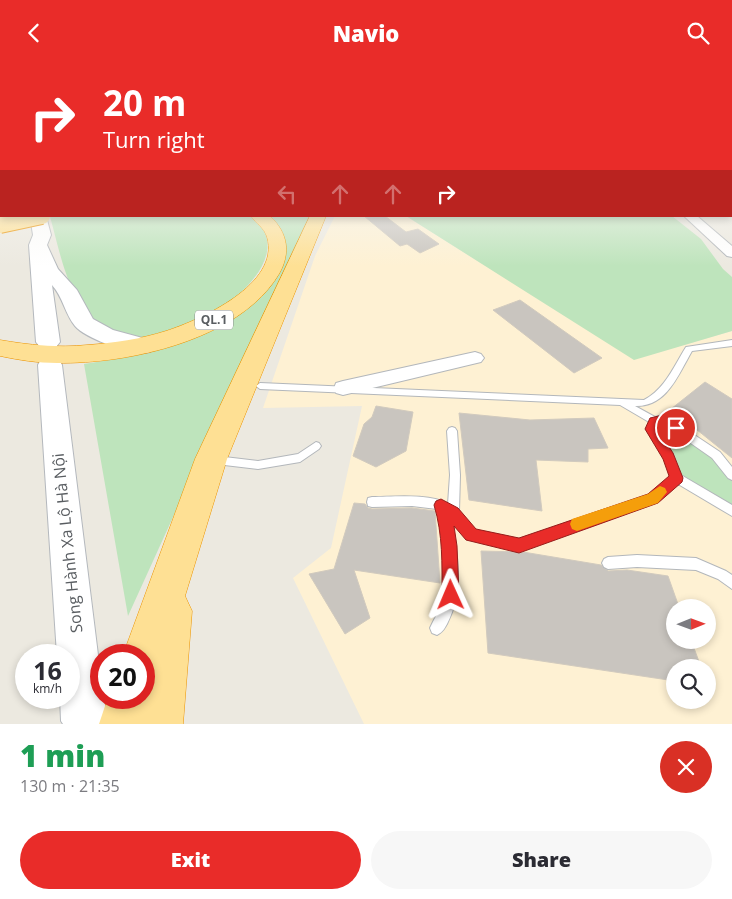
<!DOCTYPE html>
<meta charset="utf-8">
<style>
body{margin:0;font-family:"Open Sans",sans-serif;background:#f7f7f7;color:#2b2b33;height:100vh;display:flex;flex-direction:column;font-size:19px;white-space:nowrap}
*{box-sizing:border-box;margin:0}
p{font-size:16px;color:#7c7c81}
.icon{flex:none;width:28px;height:28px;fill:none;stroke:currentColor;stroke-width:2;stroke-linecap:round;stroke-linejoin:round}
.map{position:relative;height:659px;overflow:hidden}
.panel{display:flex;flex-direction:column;background:#fff;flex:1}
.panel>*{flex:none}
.banner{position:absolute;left:0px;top:0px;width:732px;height:152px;box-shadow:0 2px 8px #0003;background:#e92c29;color:#fff;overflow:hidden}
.needle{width:32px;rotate:89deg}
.buttons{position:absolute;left:666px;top:534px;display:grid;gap:10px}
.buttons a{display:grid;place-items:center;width:50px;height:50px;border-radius:50%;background:#fff;box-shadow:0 2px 8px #0003;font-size:25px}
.speed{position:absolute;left:15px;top:579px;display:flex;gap:10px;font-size:25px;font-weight:700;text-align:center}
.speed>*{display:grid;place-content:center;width:65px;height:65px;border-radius:50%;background:#fff;box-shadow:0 2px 8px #0003;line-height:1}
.speed small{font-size:12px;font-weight:400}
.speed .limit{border:8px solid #d22;background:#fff;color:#111}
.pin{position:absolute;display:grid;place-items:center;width:42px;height:42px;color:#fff;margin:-21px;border:2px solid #fff;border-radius:50%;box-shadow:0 1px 5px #0007}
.me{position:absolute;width:55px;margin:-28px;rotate:359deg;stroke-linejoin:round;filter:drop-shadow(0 0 4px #0008)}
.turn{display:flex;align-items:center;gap:18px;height:105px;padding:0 20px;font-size:22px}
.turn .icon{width:65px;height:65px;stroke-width:2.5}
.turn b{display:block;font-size:35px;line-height:42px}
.lanes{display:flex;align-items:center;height:48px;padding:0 20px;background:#0003;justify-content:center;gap:25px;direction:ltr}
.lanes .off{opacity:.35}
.round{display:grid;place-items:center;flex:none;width:52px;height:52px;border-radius:26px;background:#f7f7f7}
.summary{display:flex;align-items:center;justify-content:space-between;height:85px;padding:0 20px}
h1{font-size:30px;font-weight:800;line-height:38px;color:#1e9e55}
.button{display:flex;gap:10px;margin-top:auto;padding:10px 20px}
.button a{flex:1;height:58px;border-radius:30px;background:#e92c29;color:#fff;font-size:20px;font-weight:800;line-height:58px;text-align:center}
.button a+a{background:#f7f7f7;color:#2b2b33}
header{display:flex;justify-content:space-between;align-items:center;height:65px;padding:0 20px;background:#e92c29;color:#fff;font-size:22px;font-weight:800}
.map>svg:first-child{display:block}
.commercial{fill:#fef1d3;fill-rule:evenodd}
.green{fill:#bee4bc}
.building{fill:#c9c5bf;stroke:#d1cabe}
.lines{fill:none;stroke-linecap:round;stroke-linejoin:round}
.service-casing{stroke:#b3b7bb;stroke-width:2}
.minor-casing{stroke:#b3b7bb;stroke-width:2}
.tertiary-casing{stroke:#b3b7bb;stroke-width:2}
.secondary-casing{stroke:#b4b8bd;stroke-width:2}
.trunk-casing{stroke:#ec9400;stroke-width:1}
.service{fill:#fff;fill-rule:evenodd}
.minor{fill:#fff;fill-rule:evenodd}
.tertiary{fill:#fff;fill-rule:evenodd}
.secondary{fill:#fff;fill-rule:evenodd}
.trunk{fill:#fee094;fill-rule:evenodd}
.trunk-bridge-casing{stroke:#ec9400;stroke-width:18;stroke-linecap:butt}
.trunk-bridge{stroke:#fee094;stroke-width:16}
.route{fill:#e92c29;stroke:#971d1b}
.slow{fill:#f59e0b}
.labels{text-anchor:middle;stroke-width:4.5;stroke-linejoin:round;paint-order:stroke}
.shield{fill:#fff;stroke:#8b8e90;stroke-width:1}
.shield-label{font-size:12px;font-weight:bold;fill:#595d61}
.near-street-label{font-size:16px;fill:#595d61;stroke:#fff}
</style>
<header><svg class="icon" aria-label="back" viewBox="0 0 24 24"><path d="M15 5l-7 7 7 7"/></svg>Navio<svg class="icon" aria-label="search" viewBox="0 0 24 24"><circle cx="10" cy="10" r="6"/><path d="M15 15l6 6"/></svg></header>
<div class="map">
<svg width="732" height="659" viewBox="0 0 732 659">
<rect width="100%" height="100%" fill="#ece9e0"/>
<path class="commercial" d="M 335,151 L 406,151 L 634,294 L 732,266 L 732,659 L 364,659 L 293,513 L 331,483 L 362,341 L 263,343 L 315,191 ZM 675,542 L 708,542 L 708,575 L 675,575 ZM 675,602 L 708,602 L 708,635 L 675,635 Z"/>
<g class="green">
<path d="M 249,151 C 287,175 259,214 233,234 C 216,248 165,272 143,272 C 129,273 107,268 96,259 C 93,256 90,250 88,246 C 83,239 77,232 73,224 C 63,207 56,172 50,152 Z"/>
<path d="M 269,151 L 310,151 L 128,551 L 84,299 L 128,292 L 190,274 L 283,191 C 287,175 283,161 269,151 Z"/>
<polygon points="406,151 672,151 701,174 723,204 732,212 732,266 634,295"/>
<polygon points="663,354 712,390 732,415 732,443 681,413 654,364 656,359"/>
</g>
<g class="building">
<polygon points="364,151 385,151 406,167 418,164 439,179 420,188 407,179 400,181"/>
<polygon points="520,235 602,293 574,308 493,245"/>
<polygon points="705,317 732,334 732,393 671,344"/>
<polygon points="376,341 413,347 406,386 376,402 353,391 364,359 372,352"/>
<polygon points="459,348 530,355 594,353 608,383 588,384 588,397 536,395 542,446 469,435"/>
<polygon points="354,438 365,439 368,443 372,444 412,443 435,446 440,518 354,505 370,553 345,569 309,509 334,504"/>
<polygon points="481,486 523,487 601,500 608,506 627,505 668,511 679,542 675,542 675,575 691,575 701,602 675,602 675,616 488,588"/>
</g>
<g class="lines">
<defs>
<g id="service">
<path d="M 732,275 L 732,281 L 692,286 C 678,310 667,342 635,341 L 655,352 L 663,350 L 666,351 L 720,387 L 732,402 L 732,415 L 728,413 L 712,393 L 662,358 L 658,359 L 656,364 L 673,389 L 681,410 L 732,440 L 732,451 L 678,419 L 657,437 L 519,486 L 467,474 L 450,453 C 458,486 464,527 447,559 C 444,564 443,567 437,570 L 432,568 L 430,563 C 434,554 439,547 442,538 C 450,508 444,474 437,444 L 412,441 L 372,442 L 368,441 L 367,437 L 368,433 L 372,432 C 392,432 431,428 448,439 L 450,410 L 447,366 L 449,363 L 452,362 L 455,363 L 457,366 L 460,410 L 459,446 L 474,465 L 519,474 L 649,430 L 671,412 L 665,394 L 646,364 L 649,357 L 620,340 L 260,324 L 256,321 L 260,318 L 644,335 C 665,324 674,301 686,282 Z"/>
<polygon points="316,377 319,378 321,381 319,384 300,397 258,404 216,399 212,398 211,395 212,392 216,391 258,396 298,389"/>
<polygon points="637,490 696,493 726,506 732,510 732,524 718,514 696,505 637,502 608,504 604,502 602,498 604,494 608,492"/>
</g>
<g id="minor">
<polygon points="684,151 697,151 732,181 732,192 727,191"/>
<polygon points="475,287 481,289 484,293 481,297 343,330 336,328 334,323 336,318 343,316"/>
</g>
<rect id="tertiary" x="731" y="109" width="1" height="7"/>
<g id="secondary">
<path d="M 30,151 L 46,151 L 51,170 L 47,180 L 58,204 L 77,225 L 93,254 L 113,265 L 150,275 L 154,281 L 150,287 C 134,291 86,274 75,261 C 65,249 63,232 52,220 L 60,277 L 56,282 L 48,285 L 40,282 L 36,277 L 29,180 L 33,170 Z"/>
<polygon points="50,291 59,294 62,300 101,614 101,632 104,632 107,656 105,659 63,659 61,656 60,632 69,632 69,590 57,590 38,300 41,294"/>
</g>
<g id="trunk">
<rect x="0" y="140" width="1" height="10"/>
<path d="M 251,151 L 270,151 C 288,168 291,188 279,209 C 240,275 128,299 57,298 C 38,298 19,295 0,291 L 0,275 C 29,280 58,283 87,280 C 114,278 141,274 166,266 C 200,255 281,219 267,172 C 264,162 256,159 251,151 Z"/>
<polygon points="310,151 326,151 227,394 185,531 192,546 183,659 99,659 108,632 144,632 144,590 123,590 195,394"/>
</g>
</defs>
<use href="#service" class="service-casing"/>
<use href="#minor" class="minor-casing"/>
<use href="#tertiary" class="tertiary-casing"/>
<use href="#secondary" class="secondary-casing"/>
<use href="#trunk" class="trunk-casing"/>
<use href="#service" class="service"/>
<use href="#minor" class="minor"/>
<use href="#tertiary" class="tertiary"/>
<use href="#secondary" class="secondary"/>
<use href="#trunk" class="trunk"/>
<defs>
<polyline id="trunk-bridge" points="0,160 42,151"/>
</defs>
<use href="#trunk-bridge" class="trunk-bridge-casing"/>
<use href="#trunk-bridge" class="trunk-bridge"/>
</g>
<linearGradient id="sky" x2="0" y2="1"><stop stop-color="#8ac3f1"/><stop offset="0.54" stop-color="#f6f5f1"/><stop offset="1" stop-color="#f6f5f1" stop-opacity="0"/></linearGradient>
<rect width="732" height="201" fill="url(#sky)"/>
<path class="route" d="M 663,350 L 680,360 L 682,363 L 680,367 L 676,368 L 661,359 L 657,363 L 673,388 L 683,413 L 682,417 L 658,438 L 519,488 L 466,475 L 454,461 L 457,481 L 459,530 L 456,536 L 451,538 L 445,536 L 442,530 C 442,499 443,470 434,440 L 436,436 L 441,434 L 458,443 L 476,464 L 519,473 L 648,429 L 669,411 L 663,394 L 645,364 L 650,353 Z"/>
<polygon class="slow" points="660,421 665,423 667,427 658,438 577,466 572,464 570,459 572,454 648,429"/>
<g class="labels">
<rect class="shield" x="195" y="245.5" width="38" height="19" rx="4"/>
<g class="shield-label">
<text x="214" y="259">QL.1</text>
</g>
<g class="near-street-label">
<text transform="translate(67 478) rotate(-96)" y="6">Song Hành Xa Lộ Hà Nội</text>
</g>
</g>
</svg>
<div class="buttons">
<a><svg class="needle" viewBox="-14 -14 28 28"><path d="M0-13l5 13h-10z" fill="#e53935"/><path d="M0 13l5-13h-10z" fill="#7c7c81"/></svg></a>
<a><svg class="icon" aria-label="search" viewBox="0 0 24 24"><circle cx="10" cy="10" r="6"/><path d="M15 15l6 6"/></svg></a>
</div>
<div class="speed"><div>16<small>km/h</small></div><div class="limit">20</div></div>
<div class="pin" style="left:676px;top:363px;background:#d93025"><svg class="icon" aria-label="arrive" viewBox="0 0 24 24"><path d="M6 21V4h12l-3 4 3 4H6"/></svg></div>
<svg class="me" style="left:451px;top:530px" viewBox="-20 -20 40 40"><path d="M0-17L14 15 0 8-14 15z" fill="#e92c29" stroke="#fff" stroke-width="4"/></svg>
<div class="banner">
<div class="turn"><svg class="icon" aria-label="right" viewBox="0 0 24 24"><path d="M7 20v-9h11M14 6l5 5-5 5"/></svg><div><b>20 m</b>Turn right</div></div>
<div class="lanes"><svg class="icon off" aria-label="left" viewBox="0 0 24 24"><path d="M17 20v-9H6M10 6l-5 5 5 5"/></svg><svg class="icon off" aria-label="ahead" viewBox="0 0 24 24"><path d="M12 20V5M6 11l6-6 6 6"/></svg><svg class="icon off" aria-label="ahead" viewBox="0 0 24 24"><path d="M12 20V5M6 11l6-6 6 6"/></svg><svg class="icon" aria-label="right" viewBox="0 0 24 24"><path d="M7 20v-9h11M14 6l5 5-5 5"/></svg></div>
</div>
</div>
<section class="panel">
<div class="summary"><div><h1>1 min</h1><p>130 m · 21:35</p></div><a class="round" style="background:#d93025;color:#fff"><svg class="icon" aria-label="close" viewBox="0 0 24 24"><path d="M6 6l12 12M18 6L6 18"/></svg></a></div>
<div class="button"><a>Exit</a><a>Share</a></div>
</section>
